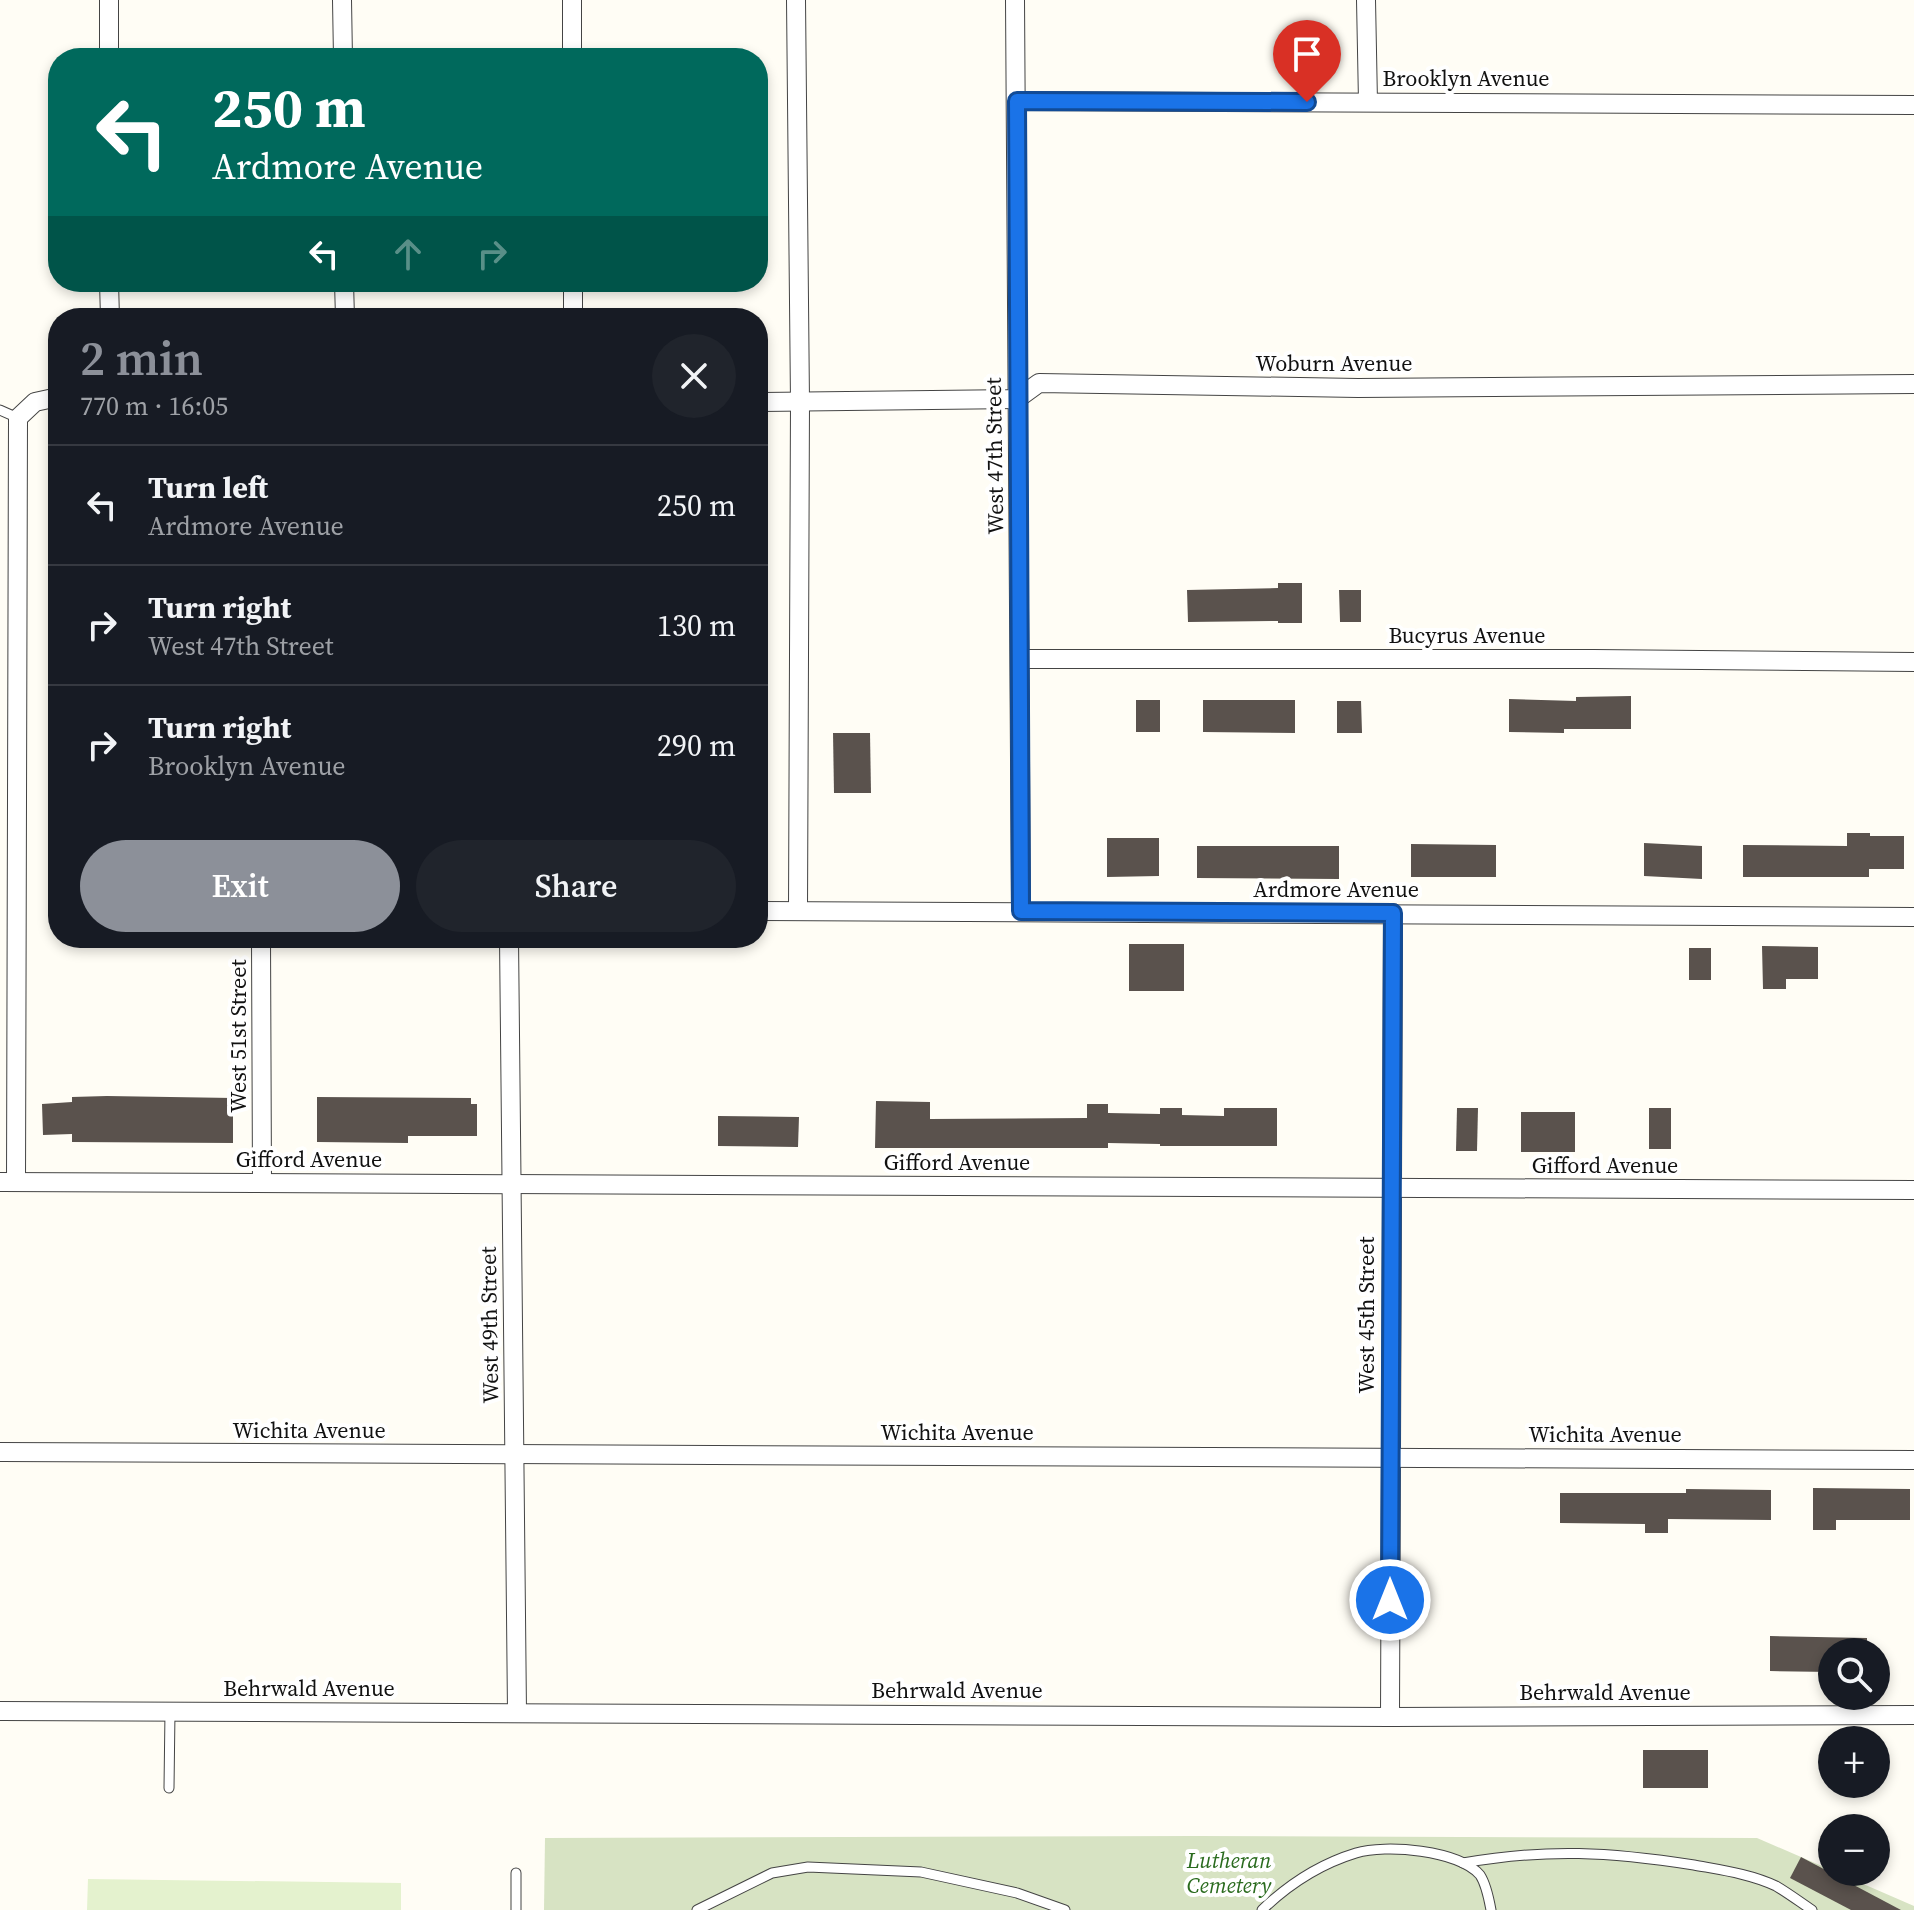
<!DOCTYPE html>
<meta charset="utf-8">
<style>
body{margin:0;font-family:"Source Serif 4",serif;background:#20242c;color:#f1f3f6;height:100vh;display:flex;flex-direction:column;font-size:30px;white-space:nowrap}
*{box-sizing:border-box;margin:0}
p{font-size:26px;color:#9ea1a6}
.icon{flex:none;width:44px;height:44px;fill:none;stroke:currentColor;stroke-width:2;stroke-linecap:round;stroke-linejoin:round}
.map{position:relative;flex:1;overflow:hidden}
.side{position:absolute;left:48px;top:308px;width:720px;height:640px;display:flex;flex-direction:column;background:#171b24;border-radius:32px;box-shadow:0 4px 12px #0003}
.side>*{flex:none}
.hud{position:absolute;left:48px;top:48px;width:720px;height:244px;border-radius:32px;box-shadow:0 4px 12px #0003;background:#00695c;color:#fff;overflow:hidden}
.controls{position:absolute;left:1818px;top:1638px;display:grid;gap:16px}
.controls a{display:grid;place-items:center;width:72px;height:72px;border-radius:50%;background:#171b24;box-shadow:0 4px 12px #0003;font-size:40px}
.pin{position:absolute;display:grid;place-items:center;width:68px;height:68px;color:#fff;margin:-82px -34px;border-radius:50% 50% 50% 0;rotate:-45deg;box-shadow:0 0 8px #0007}
.pin .icon{rotate:45deg}
.me{position:absolute;width:88px;margin:-44px;rotate:0deg;stroke-linejoin:round;filter:drop-shadow(0 0 6px #0008)}
.turn{display:flex;align-items:center;gap:28px;height:168px;padding:0 32px;font-size:36px}
.turn .icon{width:104px;height:104px;stroke-width:2.5}
.turn b{display:block;font-size:56px;line-height:68px}
.lanes{display:flex;align-items:center;height:76px;padding:0 32px;background:#0003;justify-content:center;gap:40px;direction:ltr}
.lanes .off{opacity:.35}
.round{display:grid;place-items:center;flex:none;width:84px;height:84px;border-radius:42px;background:#20242c}
.head{display:flex;align-items:center;justify-content:space-between;height:136px;padding:0 32px}
h1{font-size:48px;font-weight:600;line-height:60px;color:#8c9099}
.cta{display:flex;gap:16px;margin-top:auto;padding:16px 32px}
.cta a{flex:1;height:92px;border-radius:48px;background:#8c9099;color:#fff;font-size:32px;font-weight:600;line-height:92px;text-align:center}
.cta a+a{background:#20242c;color:#f1f3f6}
ul{padding:0;list-style:none}
li{display:flex;align-items:center;gap:24px;height:120px;padding:0 32px;border-top:2px solid #363941}
li div{flex:1}
li b{display:block;font-size:30px}
li em{font-style:normal}
.map>svg:first-child{display:block}
.cemetery{fill:#d7e3c3}
.pitch{fill:#e4f2ce}
.building{fill:#5a524d}
.lines{fill:none;stroke-linecap:round;stroke-linejoin:round}
.service-casing{stroke:#444;stroke-width:11}
.minor-casing{stroke:#444;stroke-width:20}
.service{stroke:#fff;stroke-width:9}
.minor{stroke:#fff;stroke-width:18}
.route-casing{stroke:#114b97;stroke-width:20}
.route{stroke:#1a73e8;stroke-width:14}
.labels{text-anchor:middle;stroke-width:8;stroke-linejoin:round;paint-order:stroke}
.street-label{font-size:22px;fill:#111;stroke:#fff}
.park-label{font-size:22px;font-style:italic;fill:#2a6b1e;stroke:#fff}
</style>
<div class="map">
<svg width="1914" height="1910" viewBox="0 0 1914 1910">
<rect width="100%" height="100%" fill="#fffdf5"/>
<polygon class="cemetery" points="1196,1836 1757,1838 1914,1906 1914,1910 544,1910 545,1838"/>
<polygon class="pitch" points="88,1879 401,1883 401,1910 87,1910"/>
<g class="building">
<polygon points="1278,583 1302,583 1302,623 1278,623 1278,621 1188,622 1187,590 1278,588"/>
<polygon points="1339,590 1361,590 1361,622 1340,622"/>
<polygon points="1631,696 1631,729 1564,729 1564,733 1509,732 1509,699 1576,701 1576,697"/>
<rect x="1136" y="700" width="24" height="32"/>
<polygon points="1203,700 1295,700 1295,733 1203,732"/>
<polygon points="1337,701 1361,701 1362,733 1337,733"/>
<polygon points="833,733 870,733 871,793 834,793"/>
<polygon points="1847,833 1870,833 1870,836 1904,836 1904,869 1869,869 1869,877 1743,877 1743,845 1847,846"/>
<polygon points="1107,838 1159,838 1159,876 1107,877"/>
<polygon points="1644,843 1702,846 1702,879 1644,876"/>
<polygon points="1411,844 1496,845 1496,877 1411,877"/>
<polygon points="1197,846 1339,846 1339,879 1197,878"/>
<rect x="1129" y="944" width="55" height="47"/>
<polygon points="1762,946 1818,947 1818,979 1786,979 1786,989 1763,989"/>
<rect x="1689" y="948" width="22" height="32"/>
<polygon points="107,1096 233,1098 233,1143 72,1142 72,1134 43,1135 42,1104 72,1102 72,1097"/>
<polygon points="317,1097 471,1098 471,1104 477,1104 477,1136 408,1136 408,1143 317,1142"/>
<polygon points="876,1101 930,1102 930,1119 1087,1118 1087,1104 1108,1104 1108,1113 1160,1114 1160,1108 1182,1108 1182,1115 1224,1116 1224,1108 1277,1108 1277,1146 1160,1146 1160,1144 1108,1143 1108,1148 875,1148"/>
<polygon points="1457,1108 1478,1108 1477,1151 1456,1151"/>
<rect x="1649" y="1108" width="22" height="41"/>
<rect x="1521" y="1112" width="54" height="40"/>
<polygon points="718,1116 799,1117 798,1147 718,1146"/>
<polygon points="1813,1488 1910,1489 1910,1520 1836,1520 1836,1530 1813,1530"/>
<polygon points="1686,1489 1771,1490 1771,1520 1668,1519 1668,1533 1645,1533 1645,1524 1560,1523 1560,1493 1686,1493"/>
<polygon points="1770,1636 1867,1638 1867,1652 1832,1652 1832,1672 1770,1671"/>
<rect x="1643" y="1750" width="65" height="38"/>
<polygon points="1801,1857 1901,1910 1851,1910 1790,1878"/>
</g>
<g class="lines">
<defs>
<g id="service">
<polyline points="0,410 18,418"/>
<polyline points="169,1788 170,1712"/>
<path d="M 1463,1863 C 1548,1848 1610,1852 1694,1865 C 1721,1870 1751,1874 1776,1886 C 1788,1893 1800,1902 1812,1910"/>
<polyline points="516,1910 516,1873"/>
<polyline points="697,1910 772,1873 808,1867 921,1872 1017,1893 1065,1910"/>
<path d="M 1262,1910 C 1289,1884 1320,1864 1356,1853 C 1385,1844 1459,1850 1480,1875 C 1486,1884 1489,1899 1491,1910"/>
</g>
<g id="minor">
<polyline points="109,0 109,58"/>
<polyline points="342,0 343,58"/>
<polyline points="572,0 572,58"/>
<polyline points="796,0 800,402 798,911"/>
<polyline points="1015,0 1021,911"/>
<polyline points="1366,0 1368,102"/>
<polyline points="1017,101 1914,105"/>
<polyline points="109,282 110,318"/>
<polyline points="344,282 345,318"/>
<polyline points="573,282 573,318"/>
<polyline points="758,402 1017,399 1039,383 1358,388 1914,384"/>
<polyline points="1020,659 1594,659 1914,662"/>
<polyline points="758,911 1914,917"/>
<polyline points="261,938 262,1182"/>
<polyline points="509,938 517,1712"/>
<polyline points="0,1182 1914,1190"/>
<polyline points="16,1182 18,418 35,402 58,397"/>
<polyline points="0,1452 1914,1460"/>
<polyline points="0,1711 1390,1717 1914,1715"/>
<polyline points="1390,1717 1393,913"/>
</g>
</defs>
<use href="#service" class="service-casing"/>
<use href="#minor" class="minor-casing"/>
<use href="#service" class="service"/>
<use href="#minor" class="minor"/>
</g>
<g class="lines">
<defs>
<polyline id="route" points="1307,102 1017,101 1021,911 1393,913 1390,1600"/>
</defs>
<use href="#route" class="route-casing"/>
<use href="#route" class="route"/>
</g>
<g class="labels">
<g class="street-label">
<text x="1466" y="86">Brooklyn Avenue</text>
<text x="1334" y="371">Woburn Avenue</text>
<text transform="translate(994 456) rotate(-91)" y="8">West 47th Street</text>
<text x="1467" y="643">Bucyrus Avenue</text>
<text x="1336" y="897">Ardmore Avenue</text>
<text transform="translate(238 1036) rotate(-90)" y="8">West 51st Street</text>
<text x="309" y="1167">Gifford Avenue</text>
<text x="957" y="1170">Gifford Avenue</text>
<text x="1605" y="1173">Gifford Avenue</text>
<text transform="translate(1366 1315) rotate(-90)" y="8">West 45th Street</text>
<text transform="translate(489 1325) rotate(-91)" y="8">West 49th Street</text>
<text x="309" y="1438">Wichita Avenue</text>
<text x="957" y="1440">Wichita Avenue</text>
<text x="1605" y="1442">Wichita Avenue</text>
<text x="309" y="1696">Behrwald Avenue</text>
<text x="957" y="1698">Behrwald Avenue</text>
<text x="1605" y="1700">Behrwald Avenue</text>
</g>
<g class="park-label">
<text x="1229" y="1868">Lutheran<tspan x="1229" dy="25">Cemetery</tspan></text>
</g>
</g>
</svg>
<div class="controls">
<a><svg class="icon" aria-label="search" viewBox="0 0 24 24"><circle cx="10" cy="10" r="6"/><path d="M15 15l6 6"/></svg></a>
<a>+</a>
<a>−</a>
</div>
<div class="pin" style="left:1307px;top:102px;background:#d93025"><svg class="icon" aria-label="arrive" viewBox="0 0 24 24"><path d="M6 21V4h12l-3 4 3 4H6"/></svg></div>
<svg class="me" style="left:1390px;top:1600px" viewBox="-20 -20 40 40"><circle r="17" fill="#1a73e8" stroke="#fff" stroke-width="3"/><path d="M0-11L8 9 0 5-8 9z" fill="#fff"/></svg>
<div class="hud">
<div class="turn"><svg class="icon" aria-label="left" viewBox="0 0 24 24"><path d="M17 20v-9H6M10 6l-5 5 5 5"/></svg><div><b>250 m</b>Ardmore Avenue</div></div>
<div class="lanes"><svg class="icon" aria-label="left" viewBox="0 0 24 24"><path d="M17 20v-9H6M10 6l-5 5 5 5"/></svg><svg class="icon off" aria-label="ahead" viewBox="0 0 24 24"><path d="M12 20V5M6 11l6-6 6 6"/></svg><svg class="icon off" aria-label="right" viewBox="0 0 24 24"><path d="M7 20v-9h11M14 6l5 5-5 5"/></svg></div>
</div>
<section class="side">
<div class="head"><div><h1>2 min</h1><p>770 m · 16:05</p></div><a class="round"><svg class="icon" aria-label="close" viewBox="0 0 24 24"><path d="M6 6l12 12M18 6L6 18"/></svg></a></div>
<ul>
<li><svg class="icon" aria-label="left" viewBox="0 0 24 24"><path d="M17 20v-9H6M10 6l-5 5 5 5"/></svg><div><b>Turn left</b><p>Ardmore Avenue</p></div><em>250 m</em></li>
<li><svg class="icon" aria-label="right" viewBox="0 0 24 24"><path d="M7 20v-9h11M14 6l5 5-5 5"/></svg><div><b>Turn right</b><p>West 47th Street</p></div><em>130 m</em></li>
<li><svg class="icon" aria-label="right" viewBox="0 0 24 24"><path d="M7 20v-9h11M14 6l5 5-5 5"/></svg><div><b>Turn right</b><p>Brooklyn Avenue</p></div><em>290 m</em></li>
</ul>
<div class="cta"><a>Exit</a><a>Share</a></div>
</section>
</div>
